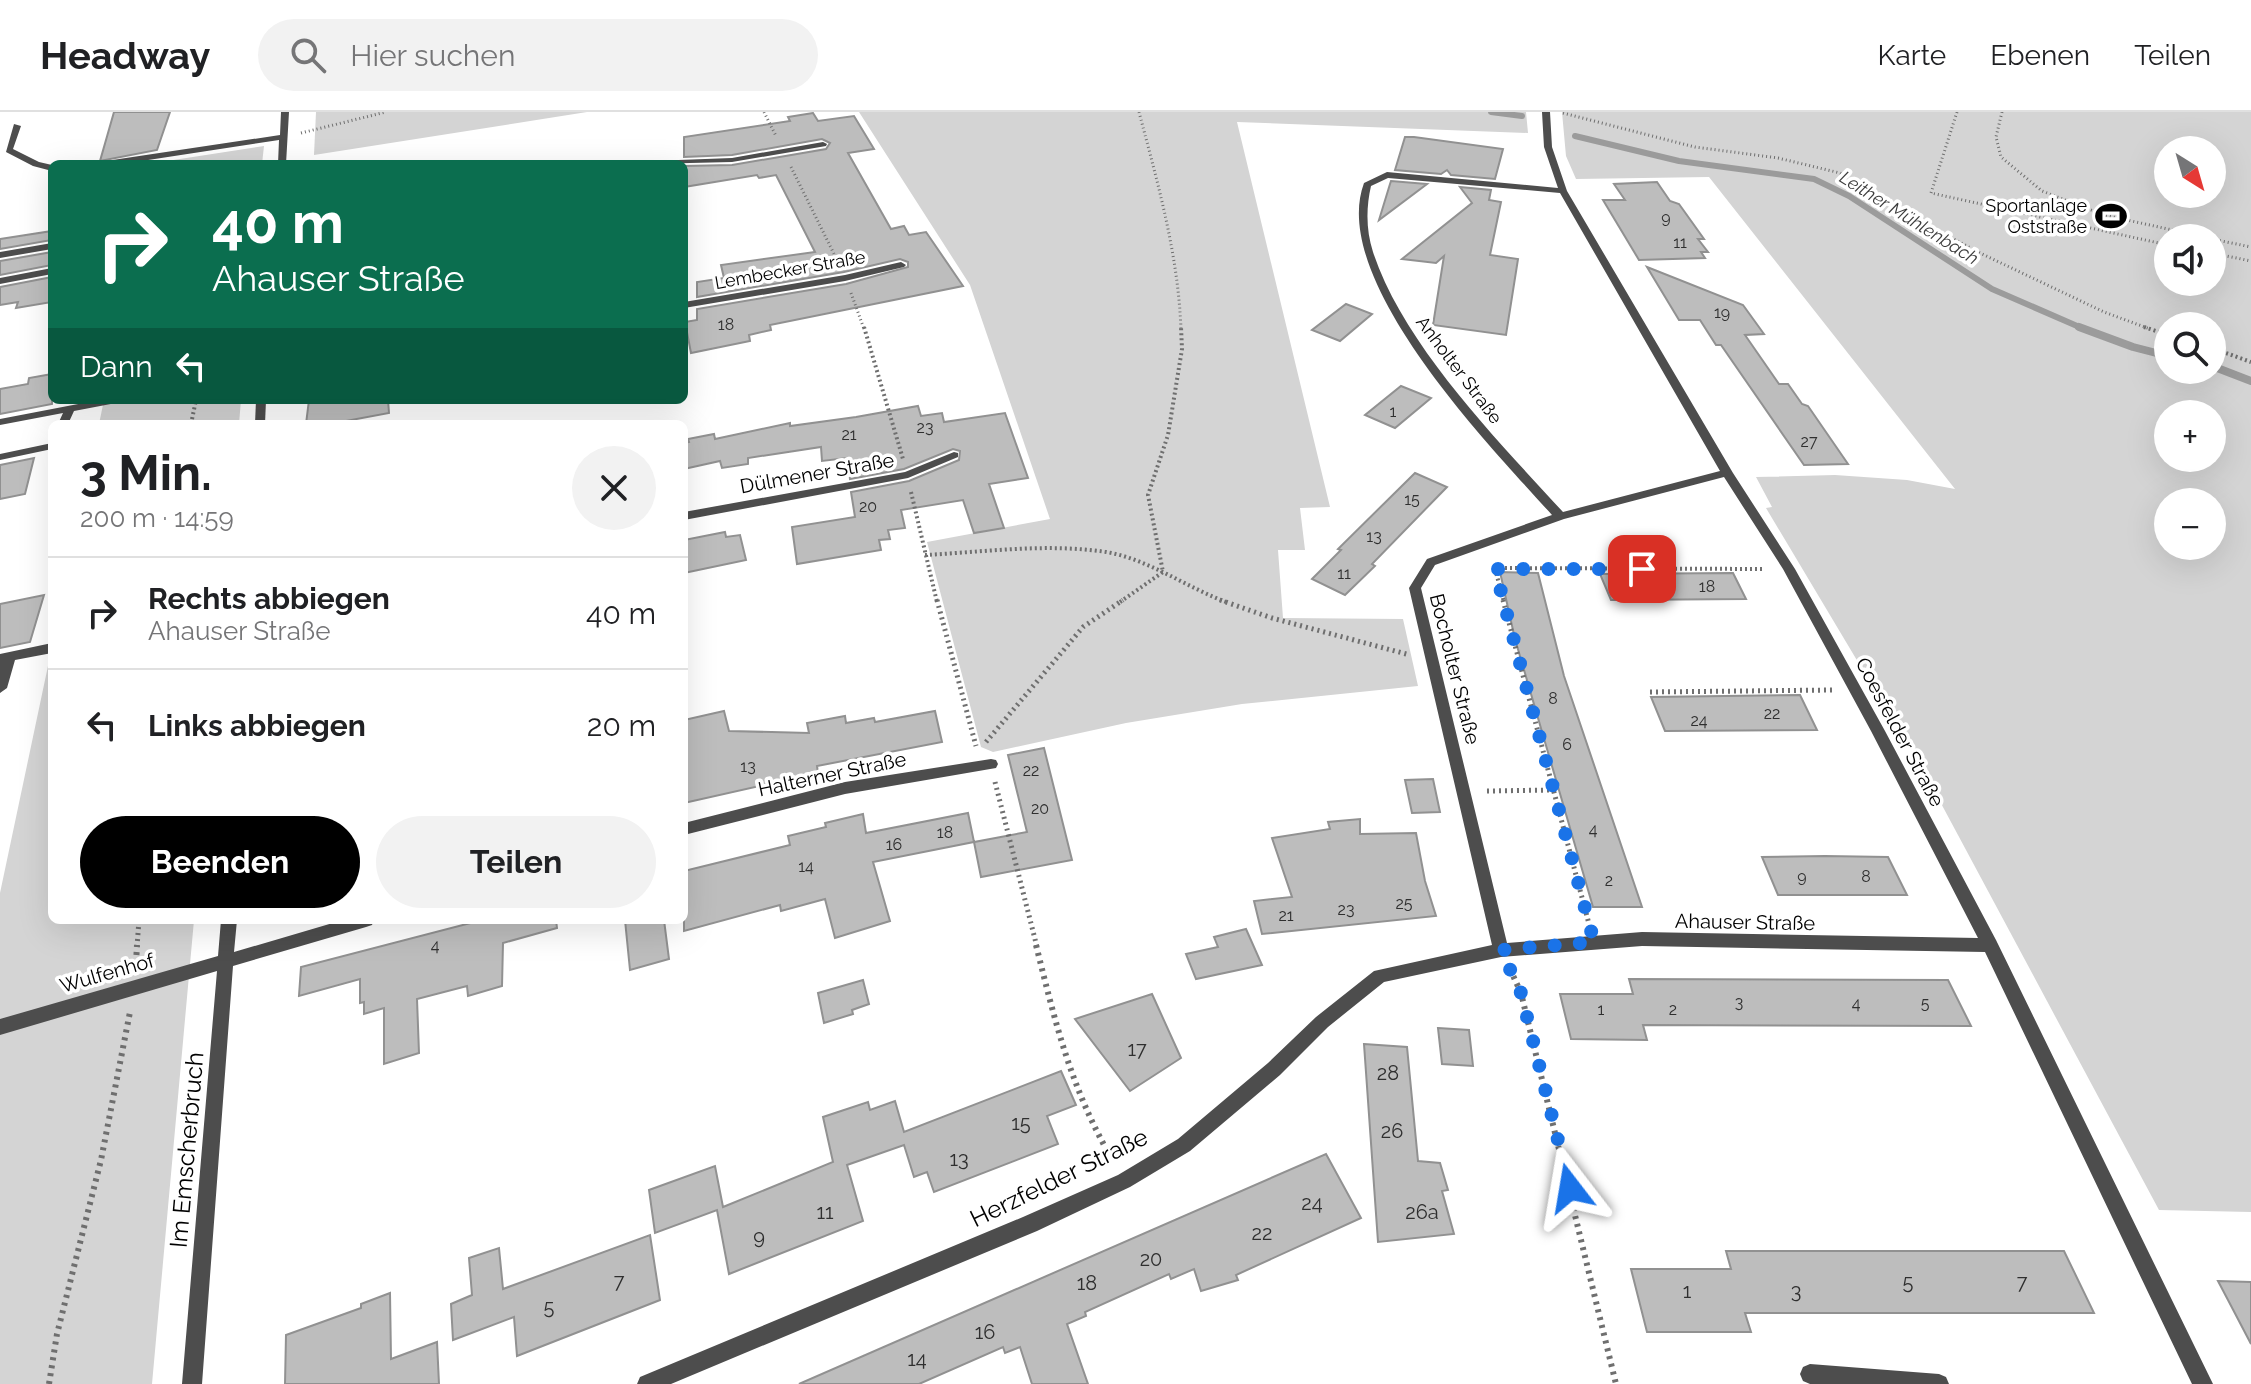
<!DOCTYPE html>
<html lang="de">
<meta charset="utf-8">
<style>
body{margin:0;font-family:Raleway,sans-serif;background:#f2f2f2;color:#202124;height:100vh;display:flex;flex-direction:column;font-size:30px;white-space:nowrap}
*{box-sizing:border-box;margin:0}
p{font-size:26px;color:#757577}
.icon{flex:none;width:44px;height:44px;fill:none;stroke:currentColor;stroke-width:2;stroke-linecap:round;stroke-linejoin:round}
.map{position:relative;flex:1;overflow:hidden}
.details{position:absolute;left:48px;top:308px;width:640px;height:504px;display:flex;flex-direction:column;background:#fff;border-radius:12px;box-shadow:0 8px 32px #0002}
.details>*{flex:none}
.hud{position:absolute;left:48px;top:48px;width:640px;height:244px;border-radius:12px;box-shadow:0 8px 32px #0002;background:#0b6e4f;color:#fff;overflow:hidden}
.needle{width:52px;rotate:143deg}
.fabs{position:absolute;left:2154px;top:24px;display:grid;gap:16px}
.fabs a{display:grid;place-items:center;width:72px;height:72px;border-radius:50%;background:#fff;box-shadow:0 8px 32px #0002;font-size:40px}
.pin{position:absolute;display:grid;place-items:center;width:68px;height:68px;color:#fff;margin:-34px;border-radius:16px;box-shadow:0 4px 12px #0006}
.me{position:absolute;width:88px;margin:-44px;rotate:346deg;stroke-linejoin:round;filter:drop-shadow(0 0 6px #0008)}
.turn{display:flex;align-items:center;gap:28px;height:168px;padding:0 32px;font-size:36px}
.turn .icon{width:104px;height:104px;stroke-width:2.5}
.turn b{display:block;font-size:56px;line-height:68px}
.then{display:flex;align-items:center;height:76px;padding:0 32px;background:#0003;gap:16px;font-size:30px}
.round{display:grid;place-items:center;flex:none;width:84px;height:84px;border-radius:42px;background:#f2f2f2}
.head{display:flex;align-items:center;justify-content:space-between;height:136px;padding:0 32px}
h1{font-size:48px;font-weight:700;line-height:60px}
.button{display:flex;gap:16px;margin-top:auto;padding:16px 32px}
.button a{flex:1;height:92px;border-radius:48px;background:#000;color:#fff;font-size:32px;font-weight:700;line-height:92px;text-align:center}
.button a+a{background:#f2f2f2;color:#202124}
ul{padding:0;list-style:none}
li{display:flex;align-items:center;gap:24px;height:112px;padding:0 32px;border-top:2px solid #e0e0e0}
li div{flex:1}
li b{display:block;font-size:30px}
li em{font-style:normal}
header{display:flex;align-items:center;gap:48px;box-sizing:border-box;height:112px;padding:0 40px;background:#fff;border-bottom:2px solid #e0e0e0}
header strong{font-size:38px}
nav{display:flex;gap:44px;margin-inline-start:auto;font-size:28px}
.search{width:560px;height:72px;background:#f2f2f2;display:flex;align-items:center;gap:20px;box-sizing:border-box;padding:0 28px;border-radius:44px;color:#757577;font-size:30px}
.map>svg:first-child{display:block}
.green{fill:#d4d4d4;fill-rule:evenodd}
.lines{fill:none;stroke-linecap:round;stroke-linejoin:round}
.stream-far1{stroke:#9b9b9b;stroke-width:6}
.stream{stroke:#9b9b9b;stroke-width:8}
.building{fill:#bdbdbd;stroke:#919191;stroke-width:2}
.path-far3{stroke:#6f6f6f;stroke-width:3;stroke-dasharray:1 3;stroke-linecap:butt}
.path-far2{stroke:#6f6f6f;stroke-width:4;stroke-dasharray:2 3;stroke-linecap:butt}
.path-far1{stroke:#6f6f6f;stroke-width:5;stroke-dasharray:2 4;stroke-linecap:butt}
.path{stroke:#6f6f6f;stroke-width:6;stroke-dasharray:3 5;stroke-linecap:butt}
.minor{fill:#4d4d4d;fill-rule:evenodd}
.route{stroke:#1a73e8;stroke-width:14;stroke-dasharray:0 25.2}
.labels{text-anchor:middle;stroke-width:7;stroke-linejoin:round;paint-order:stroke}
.number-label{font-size:16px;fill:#2f2f2f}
.far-poi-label{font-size:18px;fill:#000;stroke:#fff;text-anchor:end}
.far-water-label{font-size:18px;font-style:italic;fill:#3c3c3c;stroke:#fff}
.far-street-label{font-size:18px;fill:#000;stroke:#fff}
.street-label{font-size:20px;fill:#000;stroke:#fff}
.near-number-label{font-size:20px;fill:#2f2f2f}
.near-street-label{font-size:24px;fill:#000;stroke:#fff}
</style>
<header>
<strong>Headway</strong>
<div class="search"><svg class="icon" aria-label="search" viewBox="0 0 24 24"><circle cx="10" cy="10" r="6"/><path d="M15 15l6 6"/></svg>Hier suchen</div>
<nav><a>Karte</a><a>Ebenen</a><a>Teilen</a></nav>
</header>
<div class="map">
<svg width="2251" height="1272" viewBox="0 0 2251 1272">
<rect width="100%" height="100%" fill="#fff"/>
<g class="green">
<polygon points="316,0 587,0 314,43"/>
<polygon points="859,0 1526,0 1528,21 1237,10 1330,395 1300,396 1305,438 1278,438 1283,506 1403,507 1418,574 1242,592 1126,611 993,640 981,635 927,430 1050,407 970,173"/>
<path d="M 1562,0 L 2251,0 L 2251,1100 L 2159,1098 L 1929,669 L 1766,396 L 1772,395 L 1756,365 L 1835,363 L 1907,368 L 1955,377 L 1709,65 L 1576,67 L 1566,44 ZM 2168,38 L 2212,38 L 2212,82 L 2168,82 ZM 2212,126 L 2212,170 L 2168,170 L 2168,126 ZM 2168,214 L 2212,214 L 2212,258 L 2168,258 ZM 2168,302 L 2212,302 L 2212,346 L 2168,346 ZM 2168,390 L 2212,390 L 2212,434 L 2168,434 Z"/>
<polygon points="264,34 262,52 154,52 154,51"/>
<polygon points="104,288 241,288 239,312 99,312"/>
<polygon points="52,535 52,808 194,808 152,1272 0,1272 0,781"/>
</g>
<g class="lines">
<g class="stream-far1">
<polyline points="1491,0 1522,4"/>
<polyline points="1575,24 1679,49 1814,67 1849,84 1992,177 2084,217"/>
</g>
<g class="stream">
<polyline points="2079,215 2133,235 2168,244"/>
<polyline points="2212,254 2251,269"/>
</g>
</g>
<g class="building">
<polygon points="114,0 170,0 157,38 100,49"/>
<polygon points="813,1 818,9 854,4 874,37 848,41 891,117 904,114 909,123 926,120 963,174 770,213 771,218 749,223 750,229 691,241 685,210 697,208 697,197 846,172 908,155 908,150 900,147 844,160 697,185 697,170 724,166 721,153 815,140 776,63 759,66 757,63 684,75 684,54 732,53 826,37 830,31 822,27 732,43 684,45 684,25 790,9 788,5"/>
<polygon points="1405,25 1414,25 1503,37 1495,67 1451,63 1447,58 1441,62 1395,58"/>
<polygon points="1391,69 1427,72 1379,108 1390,72"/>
<polygon points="1657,70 1670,89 1679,92 1704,127 1698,127 1708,140 1701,140 1705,146 1639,148 1603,88 1625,88 1614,72"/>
<polygon points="1460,75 1491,78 1489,88 1501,90 1490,143 1518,147 1506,223 1433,213 1444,144 1436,151 1402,147 1472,91"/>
<polygon points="52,119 52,128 0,137 0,127"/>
<polygon points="52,140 52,153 0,163 0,149"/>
<polygon points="1647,155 1743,193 1764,222 1745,223 1779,272 1788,272 1802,292 1808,294 1848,352 1804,353 1721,233 1716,233 1700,208 1679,208"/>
<polygon points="52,165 52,190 16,196 18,190 0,193 0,175"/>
<polygon points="1346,192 1372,202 1340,229 1312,218"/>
<polygon points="52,262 52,292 0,302 0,277 28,272 29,266"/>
<polygon points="1401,274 1431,286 1395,316 1365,303"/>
<polygon points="309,288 388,288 389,301 330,312 306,312"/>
<polygon points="918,294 921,304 942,301 944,310 1005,301 1028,366 989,372 1004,416 974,421 963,388 901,398 905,416 888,418 890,427 879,428 881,438 797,452 792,415 855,405 851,380 909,369 959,348 960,339 953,337 904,357 850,367 847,346 822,349 821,335 748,346 748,352 722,356 720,349 684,357 684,331 689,330 688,327 714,322 715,327 790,311 790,314 856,305"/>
<polygon points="34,346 25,382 0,387 0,353"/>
<polygon points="1415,361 1447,375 1372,452 1375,454 1345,483 1312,467 1341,438 1338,437"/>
<polygon points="725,420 726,425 740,423 746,448 684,461 684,428"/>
<polygon points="1500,460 1538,461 1564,564 1642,795 1593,795 1515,527"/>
<polygon points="1733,461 1746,487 1611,488 1600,462"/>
<polygon points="44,483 30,530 0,536 0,492"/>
<polygon points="1800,583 1817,618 1665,619 1651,585"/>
<polygon points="724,599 729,619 809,621 807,611 845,604 846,611 874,606 875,610 935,599 942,630 817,654 818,661 684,691 684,608"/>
<polygon points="1044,636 1072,748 981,765 974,730 873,750 890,809 835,826 825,787 781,799 780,793 684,819 684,759 790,733 788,724 826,715 825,711 863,702 866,721 968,701 974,730 1027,720 1008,643"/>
<polygon points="1433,667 1440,700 1412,701 1405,668"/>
<polygon points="1360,707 1360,722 1416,721 1425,769 1436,804 1262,822 1254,789 1292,785 1272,726 1330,717 1328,710"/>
<polygon points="1825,744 1888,745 1907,783 1778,783 1762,745"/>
<polygon points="482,808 556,808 557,816 503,831 502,874 468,884 467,874 417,887 419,941 384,952 384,896 364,902 364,890 360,891 360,867 299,884 301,855"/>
<polygon points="625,808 664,808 669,847 630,858"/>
<polygon points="1246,817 1262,853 1196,867 1186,842 1218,835 1214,825"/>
<polygon points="1629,867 1948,868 1971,914 1643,913 1647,928 1571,927 1560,882 1633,882"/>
<polygon points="863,868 869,892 852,898 853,902 824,911 818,881"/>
<polygon points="1152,882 1181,946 1130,979 1075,907"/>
<polygon points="1438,916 1469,918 1473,954 1442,952"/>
<polygon points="1364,932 1407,935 1418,1049 1440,1051 1448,1078 1442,1079 1454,1122 1378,1130"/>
<polygon points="1061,959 1076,993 1047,1004 1058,1032 934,1080 927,1060 914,1065 904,1033 847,1053 863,1109 729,1162 717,1098 655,1121 649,1078 715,1054 723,1095 833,1050 823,1005 868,990 870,998 895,989 904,1020"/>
<polygon points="1326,1042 1361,1106 1236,1163 1238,1168 1201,1179 1194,1157 1171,1167 1169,1162 1085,1200 1086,1204 1067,1212 1088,1272 1032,1272 1020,1235 1005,1241 1003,1235 919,1272 799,1272"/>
<polygon points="650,1123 660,1188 517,1244 514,1205 453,1228 451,1192 472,1183 469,1146 499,1136 503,1177"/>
<polygon points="1726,1139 2064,1139 2094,1201 1745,1201 1751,1220 1647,1220 1631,1157 1731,1157"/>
<polygon points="2218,1169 2251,1170 2251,1232 2228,1188"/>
<polygon points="390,1181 391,1247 437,1230 439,1272 285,1272 286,1223 361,1196 361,1192"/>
</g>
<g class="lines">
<g class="path-far3">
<polyline points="764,0 776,24"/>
<path d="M 1139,0 C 1158,72 1178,142 1181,217"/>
<polyline points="1957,0 1931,81 2168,133"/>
<polyline points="2002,0 1996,25 2001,45 2042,79 2104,103 2209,126"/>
<polyline points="1563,1 1695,35 1778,46 1840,61 1905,101 1980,141 2104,200 2150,217"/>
<polyline points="301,21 386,0"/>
<polyline points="791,55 838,150"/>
<polyline points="2212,127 2251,135"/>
<polyline points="2212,141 2251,149"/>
<polyline points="2197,170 2197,183"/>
<polyline points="851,181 864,217"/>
</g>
<g class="path-far2">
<polyline points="864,215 903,347"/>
<polyline points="2144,215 2168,223"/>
<polyline points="2212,236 2251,250"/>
<polyline points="191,312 196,288"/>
<polyline points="911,380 937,490"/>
<path d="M 925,443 C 984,440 1047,431 1106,440 C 1148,447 1186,475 1226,490"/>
<polyline points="1495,456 1764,457"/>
<polyline points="1495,457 1504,490"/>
<polyline points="1120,490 1163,460 1148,383 1168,323 1182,237 1181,215"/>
</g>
<g class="path-far1">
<polyline points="937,488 976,634"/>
<polyline points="1220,488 1272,506 1410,543"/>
<polyline points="1503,488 1589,812"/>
<polyline points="1650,580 1833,578"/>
<polyline points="986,630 1083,515 1123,488"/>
<polyline points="995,670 1037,835"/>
<polyline points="1487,679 1554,678"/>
<polyline points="137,835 139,808"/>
</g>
<g class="path">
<path d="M 1036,833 C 1056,913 1071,977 1113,1049"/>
<polyline points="136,851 137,833"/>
<polyline points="1510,857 1521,881 1616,1272"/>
<polyline points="49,1272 57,1222 101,1048 130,900"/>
</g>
<g class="minor">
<polygon points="281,0 289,0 286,52 278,52 279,28 122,52 102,52 106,49 280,23"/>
<path d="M 1542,0 L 1550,0 L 1552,35 L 1567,79 L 1733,361 L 1795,457 L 1885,619 L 1996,828 L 2213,1272 L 2192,1272 L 1985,840 L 1642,834 L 1501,845 L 1384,870 L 1328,915 L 1280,963 L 1190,1039 L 1130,1075 L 1037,1119 L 671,1272 L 637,1272 L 640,1265 L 1023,1105 L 1118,1063 L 1178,1027 L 1268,951 L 1316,905 L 1374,859 L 1492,833 L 1409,476 L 1427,447 L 1552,403 C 1491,335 1328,168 1364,71 L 1387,60 L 1558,76 L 1544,35 ZM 1388,66 L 1560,81 L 1720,359 L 1563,400 C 1498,329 1403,232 1373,140 C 1366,118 1366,96 1371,74 ZM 1724,365 L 1783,457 L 1871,619 L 1978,826 L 1642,820 L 1507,831 L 1421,476 L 1435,453 L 1564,407 Z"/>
<polygon points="14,12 21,14 13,37 39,50 52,53 52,59 33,54 6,40"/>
<polygon points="823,30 827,32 826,34 732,50 648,52 652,49 732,46"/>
<polygon points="52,131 52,137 0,146 0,140"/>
<polygon points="901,150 906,153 904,155 845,169 684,196 684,190 845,163"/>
<polygon points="52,156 52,162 0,172 0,166"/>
<polygon points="99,288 121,288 116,291 74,299 68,312 58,312 63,301 0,313 0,307"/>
<polygon points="256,288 266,288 265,312 255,312"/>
<polygon points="52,331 52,337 0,348 0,342"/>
<polygon points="954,340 958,341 958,345 908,366 684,408 684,400 905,360"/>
<polygon points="52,531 52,541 15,548 7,576 0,581 0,542"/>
<polygon points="991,647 996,648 998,652 996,656 845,682 684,723 684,711 845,670"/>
<polygon points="221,808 237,808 234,840 343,808 374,808 372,813 366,815 233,854 202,1272 182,1272 217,859 0,923 0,907 218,844"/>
<polygon points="1810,1252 1939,1262 1946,1265 1949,1272 1810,1272 1803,1269 1800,1262 1803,1255"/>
</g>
</g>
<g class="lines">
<polyline class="route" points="1570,1076 1521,881 1501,838 1594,830 1495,457 1642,457"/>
</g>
<defs>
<symbol id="stadium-bare" viewBox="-9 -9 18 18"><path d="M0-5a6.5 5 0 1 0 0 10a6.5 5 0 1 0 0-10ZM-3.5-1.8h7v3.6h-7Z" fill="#000" stroke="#fff" stroke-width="2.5" paint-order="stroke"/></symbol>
</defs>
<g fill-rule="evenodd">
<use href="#stadium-bare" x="2089" y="82" width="44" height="44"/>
</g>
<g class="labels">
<g class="number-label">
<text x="1666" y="111">9</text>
<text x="1680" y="136">11</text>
<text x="1722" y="206">19</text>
<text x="726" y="218">18</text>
<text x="1393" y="305">1</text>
<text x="925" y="321">23</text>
<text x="849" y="328">21</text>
<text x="1809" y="335">27</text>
<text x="1412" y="393">15</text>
<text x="868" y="400">20</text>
<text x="1374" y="430">13</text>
<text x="1344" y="467">11</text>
<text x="1707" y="480">18</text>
<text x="1553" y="592">8</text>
<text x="1772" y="607">22</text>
<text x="1699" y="614">24</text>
<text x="1567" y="638">6</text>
<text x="748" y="660">13</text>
<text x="1031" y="664">22</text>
<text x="1040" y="702">20</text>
<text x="1593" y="723">4</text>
<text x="945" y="726">18</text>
<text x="894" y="738">16</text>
<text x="806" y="760">14</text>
<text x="1802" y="770">9</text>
<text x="1866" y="770">8</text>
<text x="1609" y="774">2</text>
<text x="1404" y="797">25</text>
<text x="1346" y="803">23</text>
<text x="1286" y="809">21</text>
<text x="435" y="839">4</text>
<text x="1739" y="896">3</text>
<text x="1856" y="897">4</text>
<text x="1925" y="897">5</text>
<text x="1601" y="903">1</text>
<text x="1673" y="903">2</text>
</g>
<g class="far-poi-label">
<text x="2087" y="100">Sportanlage<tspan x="2087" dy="21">Oststraße</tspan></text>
</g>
<g class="far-water-label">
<text transform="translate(1909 106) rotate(32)" y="6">Leither Mühlenbach</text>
</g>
<g class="far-street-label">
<text transform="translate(790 158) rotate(-10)" y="6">Lembecker Straße</text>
<text transform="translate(1459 258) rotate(53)" y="6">Anholter Straße</text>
</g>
<g class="street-label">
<text transform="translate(817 361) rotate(-10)" y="7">Dülmener Straße</text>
<text transform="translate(1455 557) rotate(76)" y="7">Bocholter Straße</text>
<text transform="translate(1900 620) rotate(62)" y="7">Coesfelder Straße</text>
<text transform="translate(832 662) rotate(-12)" y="7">Halterner Straße</text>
<text transform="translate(1745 810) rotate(1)" y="7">Ahauser Straße</text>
<text transform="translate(107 861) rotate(-16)" y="7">Wulfenhof</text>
</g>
<g class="near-number-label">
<text x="1137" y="944">17</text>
<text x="1388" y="968">28</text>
<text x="1021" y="1018">15</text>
<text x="1392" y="1026">26</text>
<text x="959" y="1054">13</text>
<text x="1312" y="1098">24</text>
<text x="825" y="1107">11</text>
<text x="1422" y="1107">26a</text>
<text x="1262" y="1128">22</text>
<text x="759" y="1132">9</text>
<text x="1151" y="1154">20</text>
<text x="619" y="1176">7</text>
<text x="1908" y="1177">5</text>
<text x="2022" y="1177">7</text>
<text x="1087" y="1178">18</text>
<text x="1687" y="1186">1</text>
<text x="1796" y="1186">3</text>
<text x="549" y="1202">5</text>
<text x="985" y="1227">16</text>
<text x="917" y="1254">14</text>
</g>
<g class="near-street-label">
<text transform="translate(187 1038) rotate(-85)" y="8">Im Emscherbruch</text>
<text transform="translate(1059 1066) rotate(-26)" y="8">Herzfelder Straße</text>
</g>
</g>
</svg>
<div class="fabs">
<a><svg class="needle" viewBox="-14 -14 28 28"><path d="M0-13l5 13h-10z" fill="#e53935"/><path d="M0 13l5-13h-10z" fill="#757577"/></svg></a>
<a><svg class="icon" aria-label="sound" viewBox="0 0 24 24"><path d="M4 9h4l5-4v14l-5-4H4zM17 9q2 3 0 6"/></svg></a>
<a><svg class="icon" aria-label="search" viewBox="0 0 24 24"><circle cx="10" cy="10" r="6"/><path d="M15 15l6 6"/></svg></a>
<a>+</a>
<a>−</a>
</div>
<div class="pin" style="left:1642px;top:457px;background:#d93025"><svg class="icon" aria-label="arrive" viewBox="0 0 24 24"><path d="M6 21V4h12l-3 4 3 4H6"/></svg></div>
<svg class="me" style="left:1570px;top:1076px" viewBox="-20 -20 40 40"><path d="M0-17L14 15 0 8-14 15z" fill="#1a73e8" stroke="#fff" stroke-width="4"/></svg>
<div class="hud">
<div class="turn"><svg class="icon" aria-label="right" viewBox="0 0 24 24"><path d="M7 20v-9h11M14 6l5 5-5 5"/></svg><div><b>40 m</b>Ahauser Straße</div></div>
<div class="then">Dann<svg class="icon" aria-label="left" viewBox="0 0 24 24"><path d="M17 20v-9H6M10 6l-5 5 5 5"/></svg></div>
</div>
<section class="details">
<div class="head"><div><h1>3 Min.</h1><p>200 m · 14:59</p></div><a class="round"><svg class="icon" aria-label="close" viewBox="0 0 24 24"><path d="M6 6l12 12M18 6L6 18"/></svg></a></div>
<ul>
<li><svg class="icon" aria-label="right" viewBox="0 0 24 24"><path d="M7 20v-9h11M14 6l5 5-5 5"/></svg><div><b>Rechts abbiegen</b><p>Ahauser Straße</p></div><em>40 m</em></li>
<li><svg class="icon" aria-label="left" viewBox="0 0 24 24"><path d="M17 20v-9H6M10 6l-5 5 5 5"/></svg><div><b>Links abbiegen</b></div><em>20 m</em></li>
</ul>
<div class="button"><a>Beenden</a><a>Teilen</a></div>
</section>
</div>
